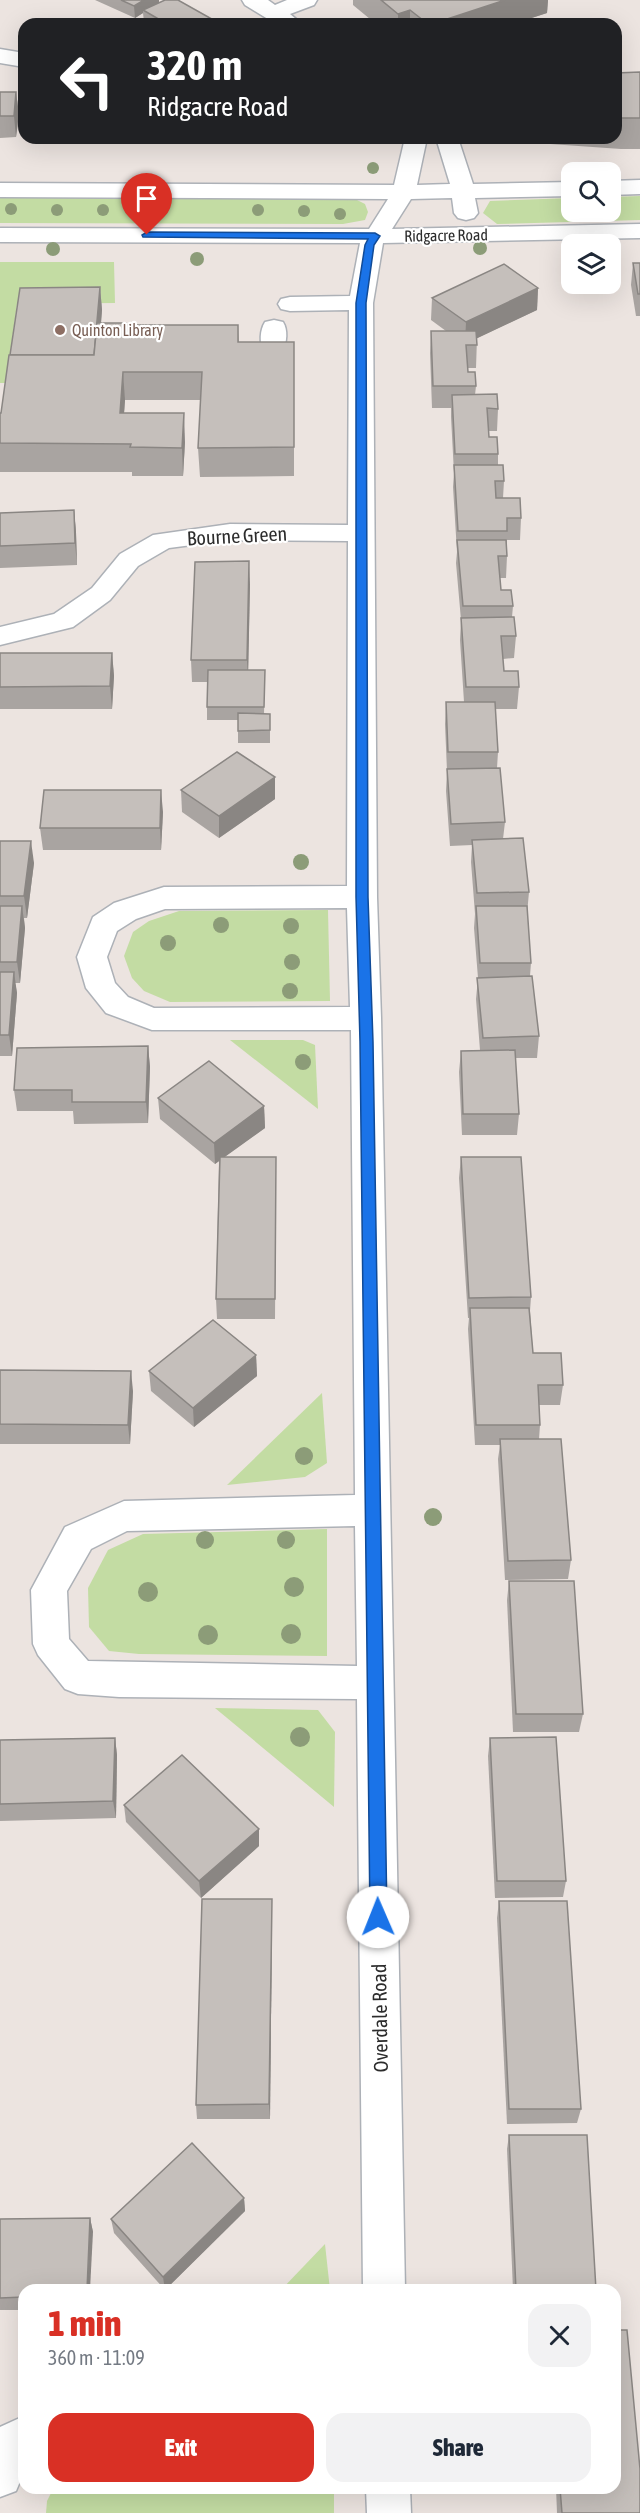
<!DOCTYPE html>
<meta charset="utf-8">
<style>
body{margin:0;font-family:"Asap Condensed",sans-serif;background:#f2f2f3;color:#1f2937;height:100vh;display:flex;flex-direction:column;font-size:22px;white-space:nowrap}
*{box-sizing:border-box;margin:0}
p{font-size:20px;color:#747a83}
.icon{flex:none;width:33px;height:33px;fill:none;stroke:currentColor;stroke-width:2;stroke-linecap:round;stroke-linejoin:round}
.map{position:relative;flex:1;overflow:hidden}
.drawer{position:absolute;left:18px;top:2284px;width:603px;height:210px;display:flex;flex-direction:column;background:#fff;border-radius:18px;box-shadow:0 6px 24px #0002}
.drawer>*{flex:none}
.banner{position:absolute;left:18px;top:18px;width:604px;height:126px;border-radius:18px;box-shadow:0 6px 24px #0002;background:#202124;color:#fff;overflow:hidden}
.fabs{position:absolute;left:561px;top:162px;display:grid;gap:12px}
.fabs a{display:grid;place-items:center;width:60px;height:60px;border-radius:12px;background:#fff;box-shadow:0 6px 24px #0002;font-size:30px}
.pin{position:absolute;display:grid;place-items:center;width:51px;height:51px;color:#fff;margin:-62px -26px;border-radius:50% 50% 50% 0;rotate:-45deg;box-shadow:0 0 6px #0007}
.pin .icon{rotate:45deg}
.me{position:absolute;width:66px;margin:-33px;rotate:359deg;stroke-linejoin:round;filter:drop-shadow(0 0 4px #0008)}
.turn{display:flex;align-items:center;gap:21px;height:126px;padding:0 30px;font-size:27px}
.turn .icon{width:78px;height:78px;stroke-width:2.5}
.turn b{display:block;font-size:42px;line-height:51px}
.round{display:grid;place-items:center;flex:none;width:63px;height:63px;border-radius:18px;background:#f2f2f3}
.summary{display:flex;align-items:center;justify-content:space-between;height:102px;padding:0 30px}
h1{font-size:36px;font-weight:800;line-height:45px;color:#d93025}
.cta{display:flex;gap:12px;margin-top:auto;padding:12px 30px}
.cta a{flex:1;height:69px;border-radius:18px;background:#d93025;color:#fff;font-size:24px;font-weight:800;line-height:69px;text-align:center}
.cta a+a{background:#f2f2f3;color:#1f2937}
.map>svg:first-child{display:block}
.green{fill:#c3dca3}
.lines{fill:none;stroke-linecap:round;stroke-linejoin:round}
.minor-casing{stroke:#adb1b7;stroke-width:3}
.minor{fill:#fff;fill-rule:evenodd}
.tree{fill:#8c9c78}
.wall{fill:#a9a4a1}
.shaded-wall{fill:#8a8683}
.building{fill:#c5bfbb;stroke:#8a8683;stroke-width:1.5}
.route{fill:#1a73e8;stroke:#114b97;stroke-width:1.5}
.education-dot{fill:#8d6e63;stroke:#fff;stroke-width:2}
.labels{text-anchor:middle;stroke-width:4.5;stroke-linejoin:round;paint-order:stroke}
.far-street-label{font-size:16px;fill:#2c2c2c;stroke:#fff}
.far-education-label{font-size:16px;fill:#785e54;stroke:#fff;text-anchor:start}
.street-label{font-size:20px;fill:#2c2c2c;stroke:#fff}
</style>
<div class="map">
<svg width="640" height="2513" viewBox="0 0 640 2513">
<rect width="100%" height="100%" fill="#ece4e0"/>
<g class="green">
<polygon points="640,196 640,220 497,224 483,213 490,201 571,198 572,212 610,212 611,197"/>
<polygon points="0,198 353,198 365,204 368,212 365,220 343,224 0,223"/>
<polygon points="0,262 114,262 115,303 17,304 6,383 0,383"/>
<polygon points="328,910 330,1001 170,1002 144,991 132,978 124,956 133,932 149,921 179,911"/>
<polygon points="230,1040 303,1040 315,1045 318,1109"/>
<polygon points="322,1393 327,1463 305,1477 227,1485"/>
<polygon points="327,1529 327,1656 139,1654 109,1651 89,1627 88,1588 108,1550 143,1534"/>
<polygon points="215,1708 318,1710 335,1732 334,1807"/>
<polygon points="325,2244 330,2290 281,2290"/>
<polygon points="53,2489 334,2489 334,2513 46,2513 47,2501"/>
</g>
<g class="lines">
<defs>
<g id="minor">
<polygon points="242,0 268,0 275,5 287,0 317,0 314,5 290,14 302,24 276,24 245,5"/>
<polygon points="0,49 24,53 24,67 0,63"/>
<path d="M 405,138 L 427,138 L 417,185 L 450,184 L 436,138 L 458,138 L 473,184 L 572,182 L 572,196 L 475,198 L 478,213 L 474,218 L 466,220 L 458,218 L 454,213 L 452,198 L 411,199 L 392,229 L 640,224 L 640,238 L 383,243 L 373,303 L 377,897 L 381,1018 L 405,2290 L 363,2290 L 357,1699 L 119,1697 L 78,1694 L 65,1689 L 38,1655 L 33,1644 L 31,1590 L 65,1527 L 124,1501 L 355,1495 L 351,1030 L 152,1030 L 106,1013 L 86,988 L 77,957 L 93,917 L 114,903 L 164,887 L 347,886 L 348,541 L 230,540 L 169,548 L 138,566 L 110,600 L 73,627 L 0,645 L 0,627 L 54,614 L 92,588 L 120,554 L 153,535 L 230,524 L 348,525 L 349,310 L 290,311 L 281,309 L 278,304 L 281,299 L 290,297 L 350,296 L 360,243 L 0,242 L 0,228 L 369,229 L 388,199 L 0,197 L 0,183 L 394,185 ZM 347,908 L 350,1007 L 154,1008 L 128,997 L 115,983 L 107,957 L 117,931 L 136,919 L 165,909 ZM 355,1526 L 357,1666 L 88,1661 L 69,1639 L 67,1591 L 91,1549 L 127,1531 Z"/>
<polygon points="640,180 640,194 610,195 610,181"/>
<path d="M 274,320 L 283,322 C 288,330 287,343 282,351 L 273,353 L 264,351 C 259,343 260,330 265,322 Z"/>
<polygon points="24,2416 24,2472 16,2491 0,2497 0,2427"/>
<polygon points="366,2488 410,2488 411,2513 367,2513"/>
</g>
</defs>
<use href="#minor" class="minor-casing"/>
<use href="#minor" class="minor"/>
</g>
<g class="tree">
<circle cx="373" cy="168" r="6"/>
<circle cx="11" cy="209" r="6"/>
<circle cx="57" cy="210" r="6"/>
<circle cx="103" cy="210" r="6"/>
<circle cx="258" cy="210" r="6"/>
<circle cx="304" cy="211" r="6"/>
<circle cx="158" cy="212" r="6"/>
<circle cx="340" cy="214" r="6"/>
<circle cx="480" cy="248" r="7"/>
<circle cx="53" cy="249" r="7"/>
<circle cx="197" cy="259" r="7"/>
<circle cx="301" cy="862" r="8"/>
<circle cx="221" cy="925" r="8"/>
<circle cx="291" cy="926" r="8"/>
<circle cx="168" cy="943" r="8"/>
<circle cx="292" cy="962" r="8"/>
<circle cx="290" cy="991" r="8"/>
<circle cx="303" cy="1062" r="8"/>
<circle cx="304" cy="1456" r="9"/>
<circle cx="433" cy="1517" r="9"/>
<circle cx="205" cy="1540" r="9"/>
<circle cx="286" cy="1540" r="9"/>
<circle cx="294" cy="1587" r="10"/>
<circle cx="148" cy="1592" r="10"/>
<circle cx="291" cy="1634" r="10"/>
<circle cx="208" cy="1635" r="10"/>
<circle cx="300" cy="1737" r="10"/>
</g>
<g class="wall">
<polygon points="95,0 159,0 159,3 210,18 210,24 147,24 144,22 143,13 135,18"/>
<polygon points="353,0 548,0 547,13 513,24 376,24 353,5"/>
<polygon points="640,72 640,149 621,149 536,143 529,138 616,138 616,73"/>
<polygon points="0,92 16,92 19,114 16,137 0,138"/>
<polygon points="52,138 107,138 107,139"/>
<polygon points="179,138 356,138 356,142 179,143"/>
<polygon points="633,263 640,263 640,316 636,316 631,285"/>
<polygon points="100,287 102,310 101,323 126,325 238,325 239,342 294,342 294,476 200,477 198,448 201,400 125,400 124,413 185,442 183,476 132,476 132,472 0,472 0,413 1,413"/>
<polygon points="538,288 537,310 477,338 476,368 468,368 468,372 476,386 475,395 498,409 497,431 489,431 489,437 498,454 498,465 504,481 503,498 521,518 520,540 507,540 507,556 506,578 500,578 501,590 513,606 512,617 516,636 514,658 503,659 504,671 519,687 517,709 495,709 498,752 497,768 505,822 503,839 529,892 527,914 531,963 530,976 539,1036 537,1058 515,1058 519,1114 517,1135 462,1135 459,1072 461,1051 480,1050 476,999 478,978 474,928 475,914 471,862 472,845 450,846 446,791 447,771 445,724 446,702 464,702 460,640 461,620 456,563 457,552 453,487 454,473 451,417 451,408 432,408 430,353 431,331 446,331 431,320 432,298"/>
<polygon points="74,510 76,532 77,565 0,568 0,513"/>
<polygon points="250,584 248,670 265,670 264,714 270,714 270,743 238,743 238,720 207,720 207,682 192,682 191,660"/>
<polygon points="0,653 112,653 114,676 112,709 0,709"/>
<polygon points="181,790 275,799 219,838 182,812"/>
<polygon points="163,812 161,850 43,850 40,828"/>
<polygon points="0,841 34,863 27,918 24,918 25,928 20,983 15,983 17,993 12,1056 0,1056"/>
<polygon points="148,1046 150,1067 148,1123 74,1124 73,1111 17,1111 14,1090"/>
<polygon points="158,1098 264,1106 265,1128 224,1157 276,1178 275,1319 217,1319 216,1299 219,1161 215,1164 160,1119"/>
<polygon points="461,1157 531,1297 530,1311 533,1353 563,1385 560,1405 539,1405 540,1425 539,1439 571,1560 568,1579 505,1580 498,1459 500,1445 475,1445 468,1329 469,1318 468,1318 459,1178"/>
<polygon points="256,1355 257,1376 194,1427 151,1391 149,1371"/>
<polygon points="0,1370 133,1391 130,1444 0,1444"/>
<polygon points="509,1581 583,1714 579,1732 513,1732 507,1600"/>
<polygon points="115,1738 117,1755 116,1818 0,1821 0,1740"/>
<polygon points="490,1738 566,1881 563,1897 495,1898 488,1756"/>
<polygon points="124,1805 259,1829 259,1846 201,1898 126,1822"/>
<polygon points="499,1901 581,2109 577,2123 507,2124 497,1918"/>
<polygon points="272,1916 270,2119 197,2119 196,2105"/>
<polygon points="509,2135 596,2290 513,2290 507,2149"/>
<polygon points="244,2198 245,2211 165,2290 114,2233 111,2219"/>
<polygon points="90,2218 93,2232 24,2290 24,2310 0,2310 0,2219"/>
<polygon points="556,2488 615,2488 640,2513 557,2513"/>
</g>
<g class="shaded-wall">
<polygon points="144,0 159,0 159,4 143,10 143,13 135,18 134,6"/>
<polygon points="505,0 548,0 547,13 513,24 432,24"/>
<polygon points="410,10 410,24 398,24 398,14"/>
<polygon points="210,18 210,24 198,24"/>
<polygon points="16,92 19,114 16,137 14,116"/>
<polygon points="100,287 102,310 96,383 94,361"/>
<polygon points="538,288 537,310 465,344 466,322"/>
<polygon points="123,372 125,400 122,442 120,413"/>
<polygon points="184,413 185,442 183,476 182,448"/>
<polygon points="74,510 76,532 77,565 75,543"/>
<polygon points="249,561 250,584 248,682 247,660"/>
<polygon points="112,653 114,676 112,709 110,686"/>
<polygon points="275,777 275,799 219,838 219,816"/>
<polygon points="161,790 163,812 161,850 160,828"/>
<polygon points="31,841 34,863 27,918 24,896"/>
<polygon points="22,906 25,928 20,983 17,962"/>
<polygon points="14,972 17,993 12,1056 9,1035"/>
<polygon points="148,1046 150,1067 148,1123 146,1102"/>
<polygon points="264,1106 265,1128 215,1164 214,1143"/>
<polygon points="256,1355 257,1376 194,1427 193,1408"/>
<polygon points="131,1371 133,1391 130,1444 128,1425"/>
<polygon points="115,1738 117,1755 116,1818 113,1801"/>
<polygon points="259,1829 259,1846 201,1898 199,1881"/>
<polygon points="272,1899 272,1916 270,2119 269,2104"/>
<polygon points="244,2198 245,2211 165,2290 163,2277"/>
<polygon points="90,2218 93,2232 90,2290 87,2290"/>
</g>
<g class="building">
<polygon points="121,0 144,0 134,6"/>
<polygon points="165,0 178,0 210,18 198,24 167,24 143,10"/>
<polygon points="381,0 505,0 432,24 428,24 410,10 398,14"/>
<polygon points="640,72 640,118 616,118 616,73"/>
<polygon points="0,92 16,92 14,116 0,116"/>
<polygon points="633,263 640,263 640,294 638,294"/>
<polygon points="504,264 538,288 466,322 432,298"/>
<polygon points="100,287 94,355 10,355 20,288"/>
<polygon points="97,323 126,323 126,325 238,325 238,342 294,342 294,447 198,448 202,372 123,372 120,413 184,413 182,448 130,447 131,444 0,443 0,413 1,413 9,355 94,355"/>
<polygon points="431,331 476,331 477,345 466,345 468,372 475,372 476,386 433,386"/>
<polygon points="497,394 498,409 487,408 489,437 497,437 498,454 455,454 452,395"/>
<polygon points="454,465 503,465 504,481 495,481 496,498 520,498 521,518 507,518 507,531 458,531"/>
<polygon points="74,510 75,543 0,546 0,513"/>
<polygon points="457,540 506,540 507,556 498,556 501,590 511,590 513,606 463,606"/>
<polygon points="249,561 247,660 191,660 195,562"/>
<polygon points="514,617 516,636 501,636 504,671 518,671 519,687 466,687 461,618"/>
<polygon points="0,653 112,653 110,686 0,687"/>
<polygon points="208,670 265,670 264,707 207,707"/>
<polygon points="446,702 495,702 498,752 448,752"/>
<polygon points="238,713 270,714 270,730 238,731"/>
<polygon points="237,752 275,777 219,816 181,790"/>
<polygon points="500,768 505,822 451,824 447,769"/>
<polygon points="44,790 161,790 160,828 40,828"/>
<polygon points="523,838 529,892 477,893 472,840"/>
<polygon points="0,841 31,841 24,896 0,896"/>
<polygon points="0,906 22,906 17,962 0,962"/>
<polygon points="476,906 527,906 531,963 480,963"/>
<polygon points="0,972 14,972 9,1035 0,1035"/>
<polygon points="532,976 539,1036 483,1038 477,978"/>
<polygon points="148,1046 146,1102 72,1102 72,1090 14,1090 17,1048"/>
<polygon points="515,1050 519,1114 463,1114 461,1051"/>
<polygon points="209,1061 264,1106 214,1143 158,1098"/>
<polygon points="220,1157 276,1157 275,1299 216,1299"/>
<polygon points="461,1157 521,1157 531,1297 469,1298"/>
<polygon points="470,1308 529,1308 533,1353 561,1353 563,1385 538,1385 540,1425 476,1425"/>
<polygon points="213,1320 256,1355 193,1408 149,1371"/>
<polygon points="0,1370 131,1371 128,1425 0,1424"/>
<polygon points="500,1439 561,1439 571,1560 508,1561"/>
<polygon points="509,1581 574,1581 583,1714 516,1714"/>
<polygon points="556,1737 566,1881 497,1881 490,1738"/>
<polygon points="115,1738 113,1801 0,1804 0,1740"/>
<polygon points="182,1755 259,1829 199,1881 124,1805"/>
<polygon points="202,1899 272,1899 269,2104 196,2105"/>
<polygon points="499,1901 567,1901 581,2109 509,2109"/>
<polygon points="509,2135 587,2135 596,2290 516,2290"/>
<polygon points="192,2143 244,2198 163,2277 111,2219"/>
<polygon points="90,2218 87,2290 24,2290 24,2297 0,2298 0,2219"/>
<polygon points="615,2330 627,2330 640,2469 640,2513 562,2513 560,2488 615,2488"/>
</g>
<polygon class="route" points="147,232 375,233 380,236 374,245 366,303 368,897 373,1042 387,1917 384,1922 378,1924 373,1922 370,1917 360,1042 356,897 356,303 365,245 368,239 143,237 142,235"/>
<circle class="education-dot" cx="60" cy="330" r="6"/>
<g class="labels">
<g class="far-street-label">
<text transform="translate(446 235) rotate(-1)" y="6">Ridgacre Road</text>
</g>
<g class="far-education-label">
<text x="72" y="336">Quinton Library</text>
</g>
<g class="street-label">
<text transform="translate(237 536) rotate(-3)" y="7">Bourne Green</text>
<text transform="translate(380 2018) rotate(-91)" y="7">Overdale Road</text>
</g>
</g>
</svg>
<div class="fabs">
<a><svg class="icon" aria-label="search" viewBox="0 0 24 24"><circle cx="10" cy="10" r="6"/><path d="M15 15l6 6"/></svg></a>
<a><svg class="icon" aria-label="layers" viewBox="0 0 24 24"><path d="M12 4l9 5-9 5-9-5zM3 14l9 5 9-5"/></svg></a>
</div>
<div class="pin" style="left:147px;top:235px;background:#d93025"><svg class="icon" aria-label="arrive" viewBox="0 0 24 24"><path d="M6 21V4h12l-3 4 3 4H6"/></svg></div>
<svg class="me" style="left:378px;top:1917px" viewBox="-20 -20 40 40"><circle r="19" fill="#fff"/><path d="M0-13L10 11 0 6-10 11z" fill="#1a73e8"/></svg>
<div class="banner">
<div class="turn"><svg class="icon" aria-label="left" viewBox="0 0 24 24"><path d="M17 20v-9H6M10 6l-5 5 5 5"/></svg><div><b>320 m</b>Ridgacre Road</div></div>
</div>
<section class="drawer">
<div class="summary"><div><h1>1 min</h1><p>360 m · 11:09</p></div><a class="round"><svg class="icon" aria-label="close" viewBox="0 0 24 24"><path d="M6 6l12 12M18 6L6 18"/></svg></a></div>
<div class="cta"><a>Exit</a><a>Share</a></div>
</section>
</div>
